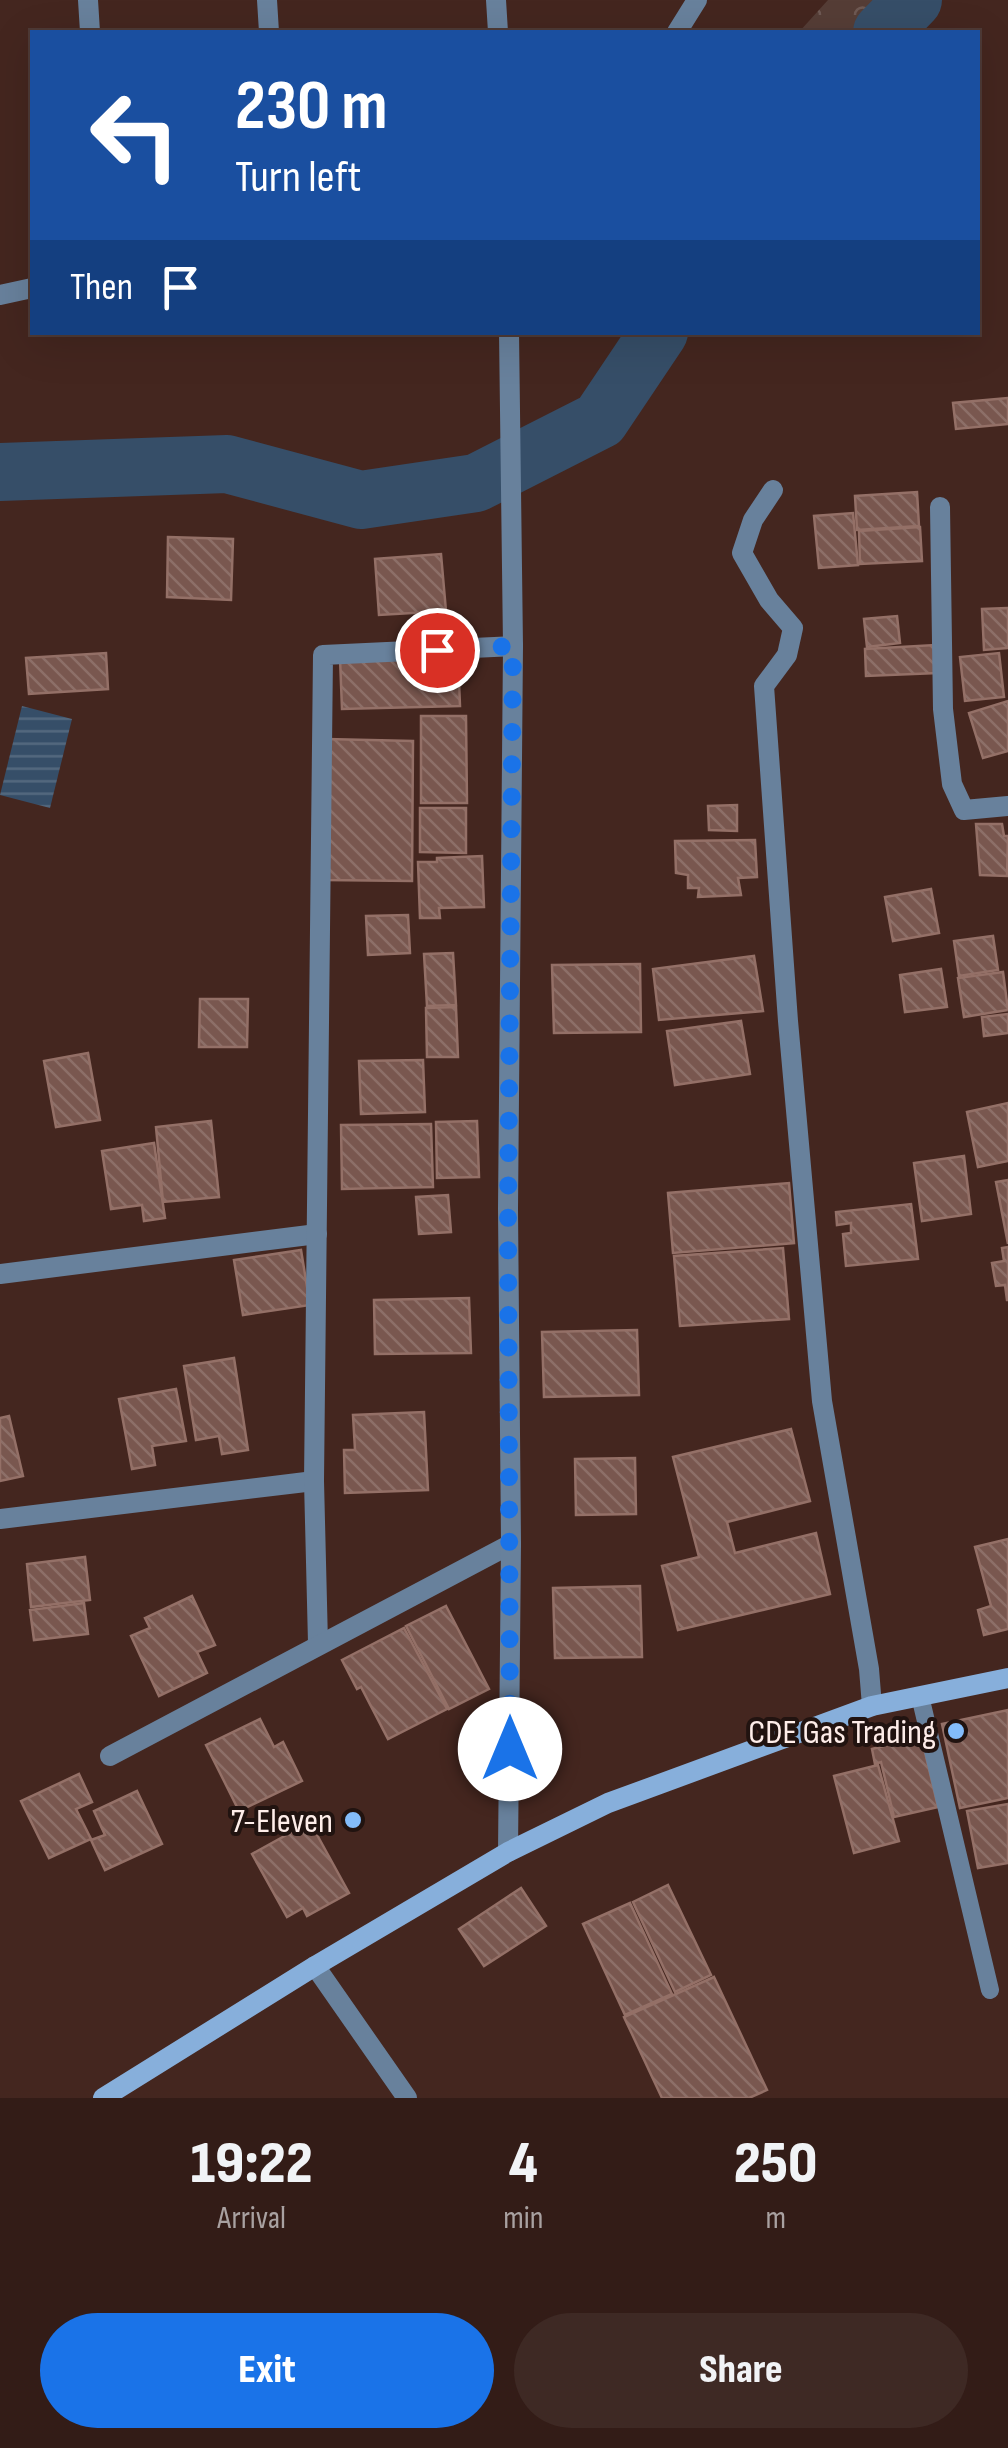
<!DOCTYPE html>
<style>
body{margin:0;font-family:"Sofia Sans Condensed",sans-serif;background:#3e2924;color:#f1f3f6;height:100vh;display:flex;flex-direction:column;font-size:38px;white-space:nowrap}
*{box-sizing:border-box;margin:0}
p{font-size:32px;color:#a9a1a1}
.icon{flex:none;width:55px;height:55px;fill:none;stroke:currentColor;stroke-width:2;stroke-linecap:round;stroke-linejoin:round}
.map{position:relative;height:2098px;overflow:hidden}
.sheet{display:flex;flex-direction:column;background:#331c17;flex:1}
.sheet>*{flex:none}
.top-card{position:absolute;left:30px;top:30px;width:950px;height:305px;border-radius:0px;box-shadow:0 10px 40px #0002,0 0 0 2px #4e3a36;background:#1a4fa0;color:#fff;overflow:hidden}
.pin{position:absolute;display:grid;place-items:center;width:85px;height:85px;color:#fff;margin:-42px;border:5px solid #fff;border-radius:50%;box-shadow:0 2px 10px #0007}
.me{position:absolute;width:110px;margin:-55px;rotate:0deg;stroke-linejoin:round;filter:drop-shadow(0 0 8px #0008)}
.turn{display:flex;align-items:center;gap:35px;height:210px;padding:0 40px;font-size:45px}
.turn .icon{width:130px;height:130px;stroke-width:2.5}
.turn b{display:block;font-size:70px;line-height:85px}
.then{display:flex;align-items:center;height:95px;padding:0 40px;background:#0003;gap:20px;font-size:38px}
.eta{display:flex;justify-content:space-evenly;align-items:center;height:170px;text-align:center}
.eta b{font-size:60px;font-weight:800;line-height:70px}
.button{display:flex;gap:20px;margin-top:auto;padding:20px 40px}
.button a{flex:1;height:115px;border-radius:60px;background:#1a73e8;color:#fff;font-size:40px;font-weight:800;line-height:115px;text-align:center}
.button a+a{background:#3e2924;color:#f1f3f6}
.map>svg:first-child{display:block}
.forest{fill:url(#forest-crowns)}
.water{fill:url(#water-rules)}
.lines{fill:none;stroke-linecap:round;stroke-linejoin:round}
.river{stroke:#364e68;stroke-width:58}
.building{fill:url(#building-back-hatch);stroke:#947067;stroke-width:2.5}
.service{stroke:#68819c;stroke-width:18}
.minor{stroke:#68819c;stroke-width:20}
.secondary{stroke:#87afdb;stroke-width:20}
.route{stroke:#1a73e8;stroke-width:18;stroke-dasharray:0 32.4}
.poi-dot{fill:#83bcfa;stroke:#211310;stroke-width:4}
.labels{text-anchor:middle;stroke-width:8;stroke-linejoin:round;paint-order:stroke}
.poi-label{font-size:35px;fill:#feede9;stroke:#211310;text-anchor:end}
</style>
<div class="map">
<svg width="1008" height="2098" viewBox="0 0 1008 2098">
<defs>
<pattern id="forest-crowns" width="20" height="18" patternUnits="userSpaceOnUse" patternTransform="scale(2.5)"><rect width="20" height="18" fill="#553d36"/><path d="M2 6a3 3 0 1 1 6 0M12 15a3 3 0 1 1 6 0" fill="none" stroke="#6e5953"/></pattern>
<pattern id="water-rules" width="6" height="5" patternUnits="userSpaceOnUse" patternTransform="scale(2.5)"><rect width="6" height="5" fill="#364e68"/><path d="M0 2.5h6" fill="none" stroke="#54687e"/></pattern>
<pattern id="building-back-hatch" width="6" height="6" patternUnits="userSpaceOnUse" patternTransform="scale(2.5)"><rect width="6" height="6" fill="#79574f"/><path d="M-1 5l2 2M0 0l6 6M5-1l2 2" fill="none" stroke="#8d6f68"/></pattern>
</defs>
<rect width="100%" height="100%" fill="#44261f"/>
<polygon class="forest" points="828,0 885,0 854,32 799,32"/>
<polygon class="water" points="22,706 72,719 50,808 0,795"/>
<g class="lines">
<g class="river">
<polyline points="882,32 913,0"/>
<polyline points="0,472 227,464 361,500 476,483 600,420 659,332"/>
</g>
</g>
<g class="building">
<polygon points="1008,398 1008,424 956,429 953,403"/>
<polygon points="917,492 919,526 857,530 855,496"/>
<polygon points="853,513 858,565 819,568 814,516"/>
<polygon points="920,527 922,561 860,564 859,531"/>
<polygon points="168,537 233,539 231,600 167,597"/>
<polygon points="441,554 446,611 379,615 375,559"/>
<polygon points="1008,608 1008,648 984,650 982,609"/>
<polygon points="897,616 900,643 867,647 864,619"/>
<polygon points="935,645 937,673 866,676 865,649"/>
<polygon points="106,653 108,689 29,694 26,658"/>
<polygon points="999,653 1004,697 965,701 960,657"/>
<polygon points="458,655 460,706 342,709 340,658"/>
<polygon points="1008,701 1008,751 983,758 969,713"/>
<polygon points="421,716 466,716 467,803 421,803"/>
<polygon points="326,739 413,741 412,881 325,880"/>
<polygon points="737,805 737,831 709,830 708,806"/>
<polygon points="420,808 466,808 466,853 420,852"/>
<polygon points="976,824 1002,824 1004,836 1008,836 1007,876 980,875"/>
<polygon points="755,840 757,877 738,878 741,895 698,897 699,888 688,888 688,875 676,873 675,841"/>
<polygon points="482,856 484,907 439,908 440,918 420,918 418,862 437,862 437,858"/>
<polygon points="931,889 939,933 893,941 885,897"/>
<polygon points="408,915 410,953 368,955 366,916"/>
<polygon points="993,936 998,970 959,976 954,941"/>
<polygon points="453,953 456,1005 427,1006 424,954"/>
<polygon points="754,956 763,1011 659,1020 653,969"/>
<polygon points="640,964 641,1032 554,1033 552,965"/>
<polygon points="941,969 947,1007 905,1012 900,975"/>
<polygon points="1003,972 1008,1010 964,1017 958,978"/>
<polygon points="200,999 248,999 247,1047 199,1047"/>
<polygon points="456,1007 458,1057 427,1057 426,1008"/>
<polygon points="1008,1014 1008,1033 984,1036 982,1017"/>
<polygon points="741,1021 750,1074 675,1085 667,1031"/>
<polygon points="88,1053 100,1120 56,1127 44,1061"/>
<polygon points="423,1060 425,1112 361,1114 359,1061"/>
<polygon points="1008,1103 1008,1161 978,1167 967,1112"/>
<polygon points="211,1121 219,1197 163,1202 156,1127"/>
<polygon points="477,1121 479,1177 437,1178 436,1122"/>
<polygon points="431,1124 433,1187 342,1189 341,1125"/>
<polygon points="154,1143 165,1218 144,1221 142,1205 111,1209 102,1151"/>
<polygon points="964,1156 971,1214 922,1221 914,1163"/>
<polygon points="1008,1180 1008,1244 996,1182"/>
<polygon points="789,1183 794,1243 673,1253 668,1193"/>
<polygon points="448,1195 451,1232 419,1234 416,1197"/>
<polygon points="911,1204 918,1259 846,1266 843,1234 851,1233 851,1223 837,1225 836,1212"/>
<polygon points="1008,1247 1008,1300 1007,1300 1005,1285 996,1286 992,1263 1004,1261 1002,1248"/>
<polygon points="783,1248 789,1319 680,1326 674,1256"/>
<polygon points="301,1250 310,1305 243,1315 234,1260"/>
<polygon points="469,1298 471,1353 375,1354 374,1300"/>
<polygon points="637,1330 639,1395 544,1397 542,1332"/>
<polygon points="234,1358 248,1450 222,1454 219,1436 196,1440 184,1366"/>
<polygon points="176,1389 186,1441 152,1446 155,1465 132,1469 119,1399"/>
<polygon points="424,1412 428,1490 345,1493 344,1450 355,1450 353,1415"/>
<polygon points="9,1416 23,1476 0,1481 0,1418"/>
<polygon points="791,1429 810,1501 727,1522 735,1553 816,1533 830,1594 678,1630 662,1566 699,1557 673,1457"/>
<polygon points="635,1458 636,1514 576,1515 575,1459"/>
<polygon points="1008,1539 1008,1629 984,1635 978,1610 991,1606 975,1547"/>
<polygon points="85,1557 90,1600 31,1607 27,1564"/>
<polygon points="640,1586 642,1657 555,1658 553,1588"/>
<polygon points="192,1596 215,1645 197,1652 207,1673 159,1696 131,1636 150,1628 145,1618"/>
<polygon points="84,1603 88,1634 34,1640 30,1610"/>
<polygon points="446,1606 489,1689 449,1709 406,1626"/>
<polygon points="404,1628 447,1709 388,1739 361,1687 357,1689 342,1660"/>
<polygon points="1008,1710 1008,1798 960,1808 942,1724"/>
<polygon points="260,1719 274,1747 283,1742 302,1781 239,1811 206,1745"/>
<polygon points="920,1731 938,1807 894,1817 881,1762 875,1764 872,1749 907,1740 905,1734"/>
<polygon points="878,1765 899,1841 854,1853 834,1776"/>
<polygon points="79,1774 92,1802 76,1809 91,1839 49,1858 21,1801"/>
<polygon points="137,1791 162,1844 105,1870 91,1840 105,1835 94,1811"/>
<polygon points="1008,1804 1008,1863 978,1868 967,1811"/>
<polygon points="310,1822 349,1893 307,1916 303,1908 287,1917 252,1854"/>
<polygon points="668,1885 711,1975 675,1992 633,1902"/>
<polygon points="521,1888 546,1926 484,1966 459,1929"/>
<polygon points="630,1903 672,1994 625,2015 583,1924"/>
<polygon points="714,1977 767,2090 749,2098 662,2098 624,2017"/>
</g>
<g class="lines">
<polyline class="service" points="920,1696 990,1990"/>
<g class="minor">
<polyline points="88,0 90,32"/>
<polyline points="267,0 269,32"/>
<polyline points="496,0 498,32"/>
<polyline points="677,32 697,0"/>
<polyline points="0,295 32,288"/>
<polyline points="773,490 753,520 742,553 769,600 793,628 787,655 764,686 788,1021 822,1401 869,1669 872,1706"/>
<polyline points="940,507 943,709 952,784 964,810 1008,806"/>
<polyline points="0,1274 317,1234"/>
<polyline points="0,1519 314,1481"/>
<polyline points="318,1643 314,1481 323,655 513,646"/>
<polyline points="110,1756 511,1544"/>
<polyline points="508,1852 511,1544 508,1209 513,646 509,332"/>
<polyline points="315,1966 407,2098"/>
</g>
<polyline class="secondary" points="103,2098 315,1966 508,1852 608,1803 872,1706 1008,1678"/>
</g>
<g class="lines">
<polyline class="route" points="437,650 513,646 508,1210 510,1749"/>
</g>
<g class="poi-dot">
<circle cx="956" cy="1731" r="10"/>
<circle cx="353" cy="1820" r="10"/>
</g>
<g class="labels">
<g class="poi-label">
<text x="936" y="1743">CDE Gas Trading</text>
<text x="333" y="1832">7-Eleven</text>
</g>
</g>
</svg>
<div class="pin" style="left:437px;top:650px;background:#d93025"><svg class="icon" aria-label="arrive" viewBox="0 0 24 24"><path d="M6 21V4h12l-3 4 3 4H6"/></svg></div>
<svg class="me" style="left:510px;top:1749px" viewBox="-20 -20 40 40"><circle r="19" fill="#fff"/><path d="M0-13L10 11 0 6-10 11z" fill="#1a73e8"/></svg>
<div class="top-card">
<div class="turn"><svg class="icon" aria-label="left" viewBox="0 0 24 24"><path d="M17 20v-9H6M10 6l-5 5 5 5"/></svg><div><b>230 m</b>Turn left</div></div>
<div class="then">Then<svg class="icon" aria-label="arrive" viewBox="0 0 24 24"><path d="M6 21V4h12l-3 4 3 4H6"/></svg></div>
</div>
</div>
<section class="sheet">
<div class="eta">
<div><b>19:22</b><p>Arrival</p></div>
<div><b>4</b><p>min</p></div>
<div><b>250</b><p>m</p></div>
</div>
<div class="button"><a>Exit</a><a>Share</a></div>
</section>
